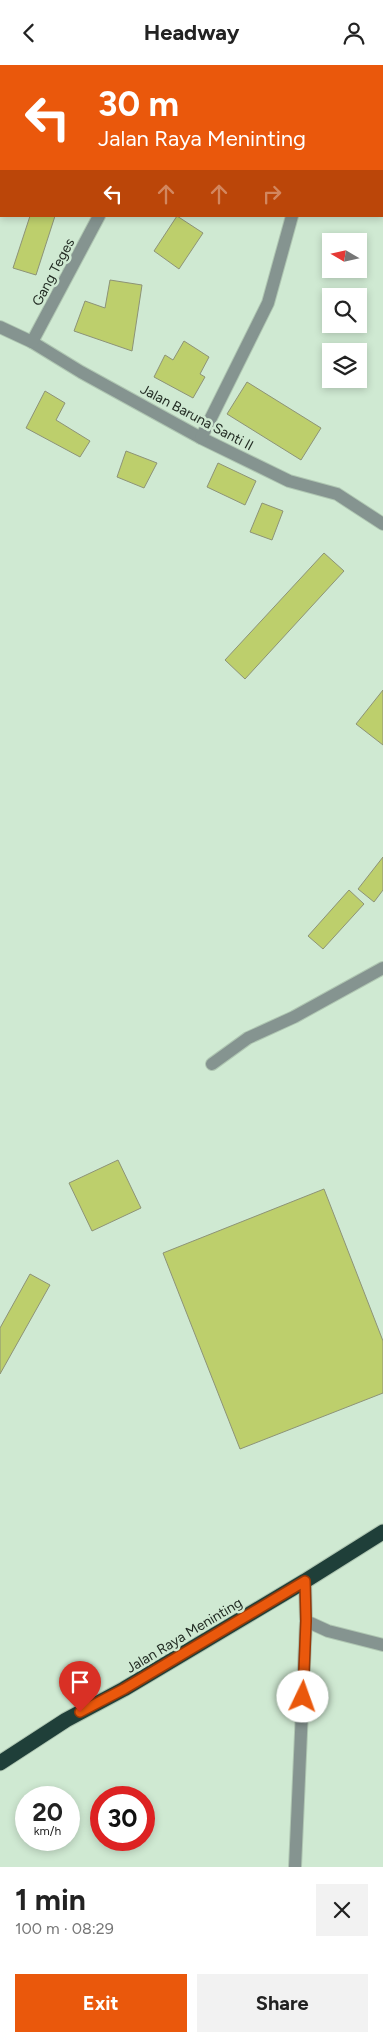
<!DOCTYPE html>
<meta charset="utf-8">
<style>
body{margin:0;font-family:Figtree,sans-serif;background:#f2f2f2;color:#222;height:100vh;display:flex;flex-direction:column;font-size:19px;white-space:nowrap}
*{box-sizing:border-box;margin:0}
p{font-size:16px;color:#767676}
.icon{flex:none;width:28px;height:28px;fill:none;stroke:currentColor;stroke-width:2;stroke-linecap:round;stroke-linejoin:round}
.map{position:relative;height:1802px;overflow:hidden}
.drawer{display:flex;flex-direction:column;background:#fff;flex:1}
.drawer>*{flex:none}
.hud{position:absolute;left:0px;top:0px;width:384px;height:152px;box-shadow:0 2px 8px #0003;background:#ea580c;color:#fff;overflow:hidden}
.needle{width:32px;rotate:279deg}
.buttons{position:absolute;left:322px;top:168px;display:grid;gap:10px}
.buttons a{display:grid;place-items:center;width:45px;height:45px;border-radius:0px;background:#fff;box-shadow:0 2px 8px #0003;font-size:25px}
.speed{position:absolute;left:15px;top:1721px;display:flex;gap:10px;font-size:25px;font-weight:700;text-align:center}
.speed>*{display:grid;place-content:center;width:65px;height:65px;border-radius:50%;background:#fff;box-shadow:0 2px 8px #0003;line-height:1}
.speed small{font-size:12px;font-weight:400}
.speed .limit{border:8px solid #d22;background:#fff;color:#111}
.pin{position:absolute;display:grid;place-items:center;width:42px;height:42px;color:#fff;margin:-51px -21px;border-radius:50% 50% 50% 0;rotate:-45deg;box-shadow:0 0 5px #0007}
.pin .icon{rotate:45deg}
.me{position:absolute;width:55px;margin:-28px;rotate:3deg;stroke-linejoin:round;filter:drop-shadow(0 0 4px #0008)}
.turn{display:flex;align-items:center;gap:18px;height:105px;padding:0 15px;font-size:22px}
.turn .icon{width:65px;height:65px;stroke-width:2.5}
.turn b{display:block;font-size:35px;line-height:42px}
.lanes{display:flex;align-items:center;height:48px;padding:0 15px;background:#0003;justify-content:center;gap:25px;direction:ltr}
.lanes .off{opacity:.35}
.round{display:grid;place-items:center;flex:none;width:52px;height:52px;border-radius:0px;background:#f2f2f2}
.head{display:flex;align-items:center;justify-content:space-between;height:85px;padding:0 15px}
h1{font-size:30px;font-weight:700;line-height:38px}
.primary-button{display:flex;gap:10px;margin-top:auto;padding:10px 15px}
.primary-button a{flex:1;height:58px;border-radius:0px;background:#ea580c;color:#fff;font-size:20px;font-weight:700;line-height:58px;text-align:center}
.primary-button a+a{background:#f2f2f2;color:#222}
header{display:flex;justify-content:space-between;align-items:center;height:65px;padding:0 15px;background:#fff;font-size:22px;font-weight:700}
.map>svg:first-child{display:block}
.building{fill:#bdcf6c;stroke:#8d9377}
.lines{fill:none;stroke-linecap:round;stroke-linejoin:round}
.minor-casing{stroke:#afc6b2;stroke-width:14}
.highway-casing{stroke:#afc6b2;stroke-width:17}
.minor{stroke:#859490;stroke-width:12}
.highway{stroke:#1f3f39;stroke-width:15}
.route-casing{stroke:#983908;stroke-width:12}
.route{stroke:#ea580c;stroke-width:9}
.labels{text-anchor:middle;stroke-width:5;stroke-linejoin:round;paint-order:stroke}
.street-label{font-size:14px;fill:#1f2820;stroke:#cfe9d2}
</style>
<header><svg class="icon" aria-label="back" viewBox="0 0 24 24"><path d="M15 5l-7 7 7 7"/></svg>Headway<svg class="icon" aria-label="person" viewBox="0 0 24 24"><circle cx="12" cy="8" r="4"/><path d="M4 21q1-7 8-7t8 7"/></svg></header>
<div class="map">
<svg width="383" height="1802" viewBox="0 0 383 1802">
<rect width="100%" height="100%" fill="#cfe9d2"/>
<g class="building">
<polygon points="30,151 55,151 36,210 13,203"/>
<polygon points="177,151 203,168 179,204 154,186"/>
<polygon points="110,215 142,220 132,286 74,266 85,236 105,243"/>
<polygon points="184,276 209,292 200,309 205,312 193,333 154,312 165,290 173,295"/>
<polygon points="247,317 321,363 301,395 227,349"/>
<polygon points="45,326 65,338 56,355 90,376 80,392 26,363"/>
<polygon points="126,386 157,398 144,423 117,412"/>
<polygon points="218,398 256,416 245,440 207,422"/>
<polygon points="262,438 283,446 272,475 250,467"/>
<polygon points="324,488 344,506 245,614 225,595"/>
<polygon points="383,625 383,680 356,659"/>
<polygon points="383,792 383,825 374,837 358,824"/>
<polygon points="349,825 364,839 323,884 308,871"/>
<polygon points="118,1095 141,1143 92,1166 69,1118"/>
<polygon points="324,1124 383,1276 383,1328 240,1384 163,1188"/>
<polygon points="30,1209 50,1220 0,1309 0,1263"/>
</g>
<g class="lines">
<defs>
<g id="minor">
<polyline points="219,0 221,1"/>
<polyline points="137,1 138,0"/>
<polyline points="342,1 343,0"/>
<polyline points="382,80 383,80"/>
<polyline points="0,262 32,277 81,307 201,373 289,416 337,429 383,459"/>
<polyline points="32,277 99,151"/>
<polyline points="201,373 268,238 292,151"/>
<polyline points="212,999 248,973 294,952 383,903"/>
<polyline points="306,1556 328,1566 383,1580"/>
<polyline points="295,1802 306,1556 305,1516"/>
</g>
<polyline id="highway" points="0,1698 66,1655 124,1624 305,1516 383,1467"/>
</defs>
<use href="#minor" class="minor-casing"/>
<use href="#highway" class="highway-casing"/>
<use href="#minor" class="minor"/>
<use href="#highway" class="highway"/>
</g>
<g class="lines">
<defs>
<polyline id="route" points="80,1647 124,1624 305,1516 306,1556 303,1632"/>
</defs>
<use href="#route" class="route-casing"/>
<use href="#route" class="route"/>
</g>
<g class="labels">
<g class="street-label">
<text transform="translate(53 207) rotate(-62)" y="5">Gang Teges</text>
<text transform="translate(197 352) rotate(28)" y="5">Jalan Baruna Santi II</text>
<text transform="translate(184 1570) rotate(-31)" y="5">Jalan Raya Meninting</text>
</g>
</g>
</svg>
<div class="buttons">
<a><svg class="needle" viewBox="-14 -14 28 28"><path d="M0-13l5 13h-10z" fill="#e53935"/><path d="M0 13l5-13h-10z" fill="#767676"/></svg></a>
<a><svg class="icon" aria-label="search" viewBox="0 0 24 24"><circle cx="10" cy="10" r="6"/><path d="M15 15l6 6"/></svg></a>
<a><svg class="icon" aria-label="layers" viewBox="0 0 24 24"><path d="M12 4l9 5-9 5-9-5zM3 14l9 5 9-5"/></svg></a>
</div>
<div class="speed"><div>20<small>km/h</small></div><div class="limit">30</div></div>
<div class="pin" style="left:80px;top:1647px;background:#d93025"><svg class="icon" aria-label="arrive" viewBox="0 0 24 24"><path d="M6 21V4h12l-3 4 3 4H6"/></svg></div>
<svg class="me" style="left:303px;top:1632px" viewBox="-20 -20 40 40"><circle r="19" fill="#fff"/><path d="M0-13L10 11 0 6-10 11z" fill="#ea580c"/></svg>
<div class="hud">
<div class="turn"><svg class="icon" aria-label="left" viewBox="0 0 24 24"><path d="M17 20v-9H6M10 6l-5 5 5 5"/></svg><div><b>30 m</b>Jalan Raya Meninting</div></div>
<div class="lanes"><svg class="icon" aria-label="left" viewBox="0 0 24 24"><path d="M17 20v-9H6M10 6l-5 5 5 5"/></svg><svg class="icon off" aria-label="ahead" viewBox="0 0 24 24"><path d="M12 20V5M6 11l6-6 6 6"/></svg><svg class="icon off" aria-label="ahead" viewBox="0 0 24 24"><path d="M12 20V5M6 11l6-6 6 6"/></svg><svg class="icon off" aria-label="right" viewBox="0 0 24 24"><path d="M7 20v-9h11M14 6l5 5-5 5"/></svg></div>
</div>
</div>
<section class="drawer">
<div class="head"><div><h1>1 min</h1><p>100 m · 08:29</p></div><a class="round"><svg class="icon" aria-label="close" viewBox="0 0 24 24"><path d="M6 6l12 12M18 6L6 18"/></svg></a></div>
<div class="primary-button"><a>Exit</a><a>Share</a></div>
</section>
